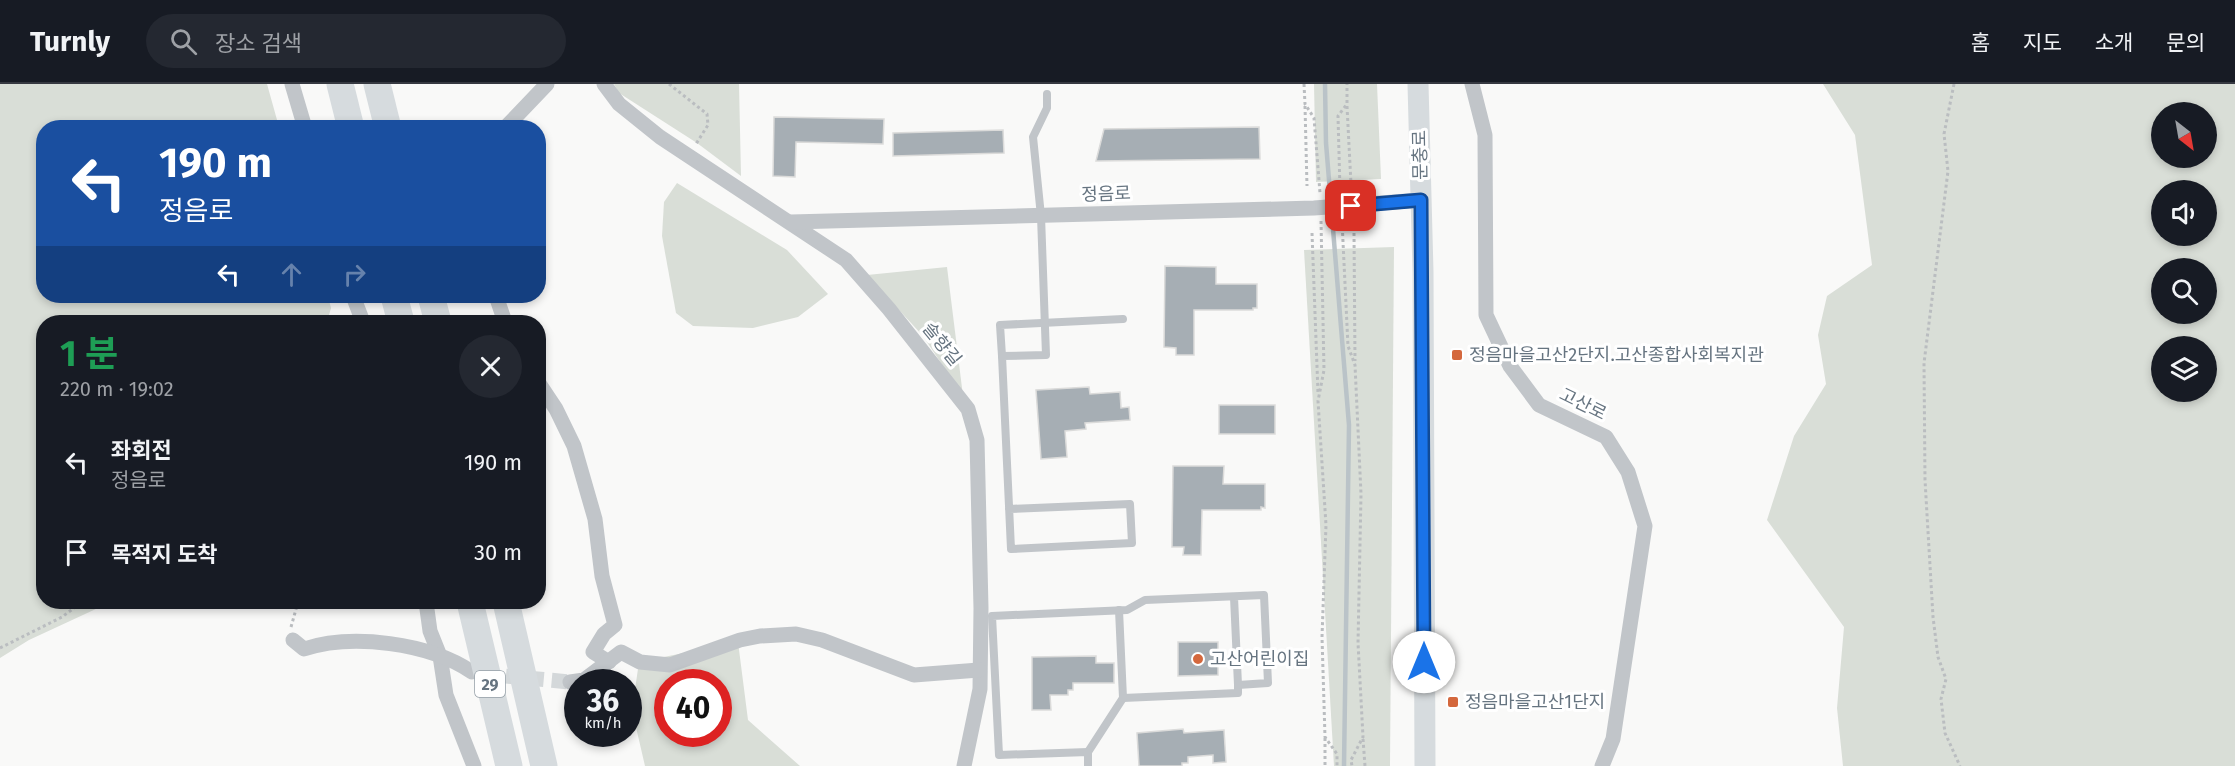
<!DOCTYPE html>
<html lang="ko">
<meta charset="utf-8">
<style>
body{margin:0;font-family:"Fira Sans","Noto Sans KR",sans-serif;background:#242831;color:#f1f3f6;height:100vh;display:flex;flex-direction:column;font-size:22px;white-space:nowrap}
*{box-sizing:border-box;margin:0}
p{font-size:20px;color:#9ea1a6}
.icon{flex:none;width:33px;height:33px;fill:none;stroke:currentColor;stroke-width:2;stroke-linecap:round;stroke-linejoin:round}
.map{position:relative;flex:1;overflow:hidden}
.drawer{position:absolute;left:36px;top:231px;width:510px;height:294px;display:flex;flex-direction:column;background:#171b24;border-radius:24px;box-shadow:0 3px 9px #0003}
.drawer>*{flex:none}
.top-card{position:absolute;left:36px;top:36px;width:510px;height:183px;border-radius:24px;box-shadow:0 3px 9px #0003;background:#1a4fa0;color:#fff;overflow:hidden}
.needle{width:39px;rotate:149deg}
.controls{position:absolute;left:2151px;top:18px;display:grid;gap:12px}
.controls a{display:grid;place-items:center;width:66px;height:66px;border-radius:50%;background:#171b24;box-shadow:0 3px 9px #0003;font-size:30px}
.speed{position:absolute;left:564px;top:585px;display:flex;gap:12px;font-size:30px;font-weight:700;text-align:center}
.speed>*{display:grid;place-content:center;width:78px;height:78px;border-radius:50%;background:#171b24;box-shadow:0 3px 9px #0003;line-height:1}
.speed small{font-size:15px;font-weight:400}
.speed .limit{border:9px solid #d22;background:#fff;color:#111}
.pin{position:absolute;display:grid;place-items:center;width:51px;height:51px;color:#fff;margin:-26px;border-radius:12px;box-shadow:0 3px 9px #0006}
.me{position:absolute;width:66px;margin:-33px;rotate:0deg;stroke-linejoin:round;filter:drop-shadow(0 0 4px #0008)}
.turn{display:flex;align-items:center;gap:21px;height:126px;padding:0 24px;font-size:27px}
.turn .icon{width:78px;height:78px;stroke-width:2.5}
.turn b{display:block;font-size:42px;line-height:51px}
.lanes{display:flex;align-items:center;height:57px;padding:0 24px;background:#0003;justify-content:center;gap:30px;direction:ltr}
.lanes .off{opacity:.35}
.round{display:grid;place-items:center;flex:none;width:63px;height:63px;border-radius:32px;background:#242831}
.overview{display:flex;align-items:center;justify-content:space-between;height:102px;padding:0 24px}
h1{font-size:36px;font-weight:700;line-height:45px;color:#1e9e55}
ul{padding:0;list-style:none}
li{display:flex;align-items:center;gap:18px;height:90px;padding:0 24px}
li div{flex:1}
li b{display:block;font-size:22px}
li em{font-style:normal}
header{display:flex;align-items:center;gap:36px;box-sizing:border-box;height:84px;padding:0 30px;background:#171b24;border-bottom:2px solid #363941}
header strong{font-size:28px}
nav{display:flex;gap:33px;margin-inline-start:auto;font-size:21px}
.search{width:420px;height:54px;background:#242831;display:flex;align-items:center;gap:15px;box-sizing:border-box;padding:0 21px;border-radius:33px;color:#9ea1a6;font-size:22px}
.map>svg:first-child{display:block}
.green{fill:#d9ded7;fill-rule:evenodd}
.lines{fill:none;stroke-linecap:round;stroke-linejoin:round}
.stream{stroke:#bac3c8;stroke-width:4.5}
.building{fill:#a6aeb4;stroke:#dbdbda;stroke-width:1.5}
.street-tunnel{stroke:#d4d8da;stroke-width:15;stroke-dasharray:15 8;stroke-linecap:butt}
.path{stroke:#babdc0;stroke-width:3;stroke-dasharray:3 3;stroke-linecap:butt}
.lane{stroke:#c1c5c9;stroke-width:8}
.street{stroke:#c1c5c9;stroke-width:15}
.secondary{stroke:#d6dbde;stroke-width:21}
.highway{stroke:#d6dbde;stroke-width:27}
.route-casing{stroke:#114b97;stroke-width:15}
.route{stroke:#1a73e8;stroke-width:10}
.poi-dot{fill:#d4683d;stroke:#fff;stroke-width:2}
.labels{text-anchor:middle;stroke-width:6;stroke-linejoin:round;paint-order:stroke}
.shield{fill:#fff;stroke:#949ea6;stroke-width:1.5}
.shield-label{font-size:16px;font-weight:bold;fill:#667480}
.street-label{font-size:18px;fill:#667480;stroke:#fff}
.poi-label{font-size:18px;fill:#667480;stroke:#fff;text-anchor:start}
</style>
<header>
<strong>Turnly</strong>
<div class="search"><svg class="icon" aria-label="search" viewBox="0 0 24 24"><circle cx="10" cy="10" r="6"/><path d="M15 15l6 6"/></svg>장소 검색</div>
<nav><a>홈</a><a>지도</a><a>소개</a><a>문의</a></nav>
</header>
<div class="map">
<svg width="2235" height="682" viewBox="0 0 2235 682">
<rect width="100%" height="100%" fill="#f9f9f8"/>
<g class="green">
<polygon points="0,0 267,0 279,43 44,44 44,212 328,212 331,224 327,238 44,238 44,518 111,518 29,556 0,574"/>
<polygon points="614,0 739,0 741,92 697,59 619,9"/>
<polygon points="1314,0 1377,0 1381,95 1316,98"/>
<path d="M 1823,0 L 2235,0 L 2235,682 L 1843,682 L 1837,624 L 1844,543 L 1767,436 L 1794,352 L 1826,300 L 1818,251 L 1827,212 L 1872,181 L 1855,51 ZM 2206,28 L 2206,74 L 2162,74 L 2162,28 ZM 2206,106 L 2206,152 L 2162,152 L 2162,106 ZM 2206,184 L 2206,230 L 2162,230 L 2162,184 ZM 2206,262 L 2206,308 L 2162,308 L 2162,262 Z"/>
<polygon points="677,99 787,166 828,210 798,233 753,244 693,242 676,229 662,152 664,118"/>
<polygon points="1394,163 1390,682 1334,682 1304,166"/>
<polygon points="947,183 963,312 923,252 867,191"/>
<path d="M 738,558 L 748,636 L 800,682 L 645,682 L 632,626 L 639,578 ZM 668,598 L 718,598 L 718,650 L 668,650 Z"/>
</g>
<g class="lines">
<polyline class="stream" points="1325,0 1326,59 1349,341 1344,682"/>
</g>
<g class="building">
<polygon points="774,33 884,35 883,60 796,58 795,93 773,92"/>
<polygon points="1259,43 1260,75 1096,77 1104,45"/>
<polygon points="1003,46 1004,69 893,72 893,49"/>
<polygon points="1165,182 1216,183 1216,200 1257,200 1257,224 1253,224 1253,226 1194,226 1194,271 1176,271 1176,264 1164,263"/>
<polygon points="1089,303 1090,310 1120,308 1121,324 1129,323 1130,336 1085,339 1086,345 1065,347 1067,373 1041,375 1036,306"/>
<rect x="1219" y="321" width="56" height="29"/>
<polygon points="1173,382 1224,382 1223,400 1265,400 1265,424 1261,423 1261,426 1202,426 1201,471 1183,471 1184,463 1172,463"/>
<polygon points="1178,558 1218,558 1218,591 1178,592"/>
<polygon points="1096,572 1096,579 1114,579 1114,599 1073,599 1073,606 1068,606 1068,611 1050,611 1051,626 1032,626 1032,573"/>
<polygon points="1183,645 1184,649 1224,646 1226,678 1213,679 1213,671 1188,673 1188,679 1182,679 1182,682 1139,682 1137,649"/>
</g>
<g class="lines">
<polyline class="street-tunnel" points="483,590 570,598"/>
<g class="path">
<polyline points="669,0 707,30 708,41 696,60"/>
<polyline points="1304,0 1305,20 1314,34 1320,109"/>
<polyline points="1954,0 1944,50 1948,87 1924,279 1925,396 1933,533 1938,573 1946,595 1941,615 1945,649 1960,682"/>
<polyline points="1305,22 1307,102"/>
<polyline points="1347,22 1351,100"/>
<polyline points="1340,106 1338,32 1347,20 1347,0"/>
<polyline points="1321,137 1324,286 1318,317 1326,441 1322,553 1325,653 1337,670 1337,682"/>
<polyline points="1342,137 1348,262 1355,281 1361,410 1358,559 1363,653 1351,676 1352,682"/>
<polyline points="1312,149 1318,309"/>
<polyline points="1354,149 1355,277"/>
<polyline points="291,543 298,518"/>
<polyline points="0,564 62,533 82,518"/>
<polyline points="1325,654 1325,682"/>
<polyline points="1363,655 1365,682"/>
</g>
<g class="lane">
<polyline points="1002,272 1000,241 1123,235"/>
<polyline points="1009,425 1130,420 1132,459 1011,465 1002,272 1046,271 1041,132 1033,53 1047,24 1047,10"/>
<polyline points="1123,614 1238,609 1238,601"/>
<polyline points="1088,668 1123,614 1119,526"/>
<polyline points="1088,682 1088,668 999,671 992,532 1127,526 1145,516 1264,511 1268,599 1238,601 1234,513"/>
</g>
<g class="street">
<polyline points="292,0 305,44"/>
<polyline points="604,0 619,20 660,53 846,176 889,225 968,325 977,356 981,524 980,605 964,682"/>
<polyline points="1472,0 1485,51 1486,231 1510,282 1539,321 1606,353 1628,388 1645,442 1613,655 1602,682"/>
<polyline points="505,44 547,0"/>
<polyline points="791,138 1314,124 1421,116"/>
<polyline points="353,212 363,238"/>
<polyline points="496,212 505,238"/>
<polyline points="538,298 556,325 574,362 595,435 602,492 615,541 604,550 593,568 609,578"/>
<polyline points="426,518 430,547 440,572 446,611 474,682"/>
<path d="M 293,556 L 304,565 C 352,549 429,559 472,588"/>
<polyline points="570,598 584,596 621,568 640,578 670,581 740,556 760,552 796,550 822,556 914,591 979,586"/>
</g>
<polyline class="secondary" points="1418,0 1423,188 1425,682"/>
<g class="highway">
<polyline points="340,0 351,44"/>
<polyline points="377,0 388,44"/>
<polyline points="394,212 401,238"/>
<polyline points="431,212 438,238"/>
<polyline points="470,518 509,682"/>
<polyline points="506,518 544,682"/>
</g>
</g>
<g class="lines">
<defs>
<polyline id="route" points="1351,122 1421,116 1424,578"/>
</defs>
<use href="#route" class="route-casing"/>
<use href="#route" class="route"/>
</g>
<g class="poi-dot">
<rect x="1451" y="265" width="12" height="12" rx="3"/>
<circle cx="1198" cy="575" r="6"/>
<rect x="1447" y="612" width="12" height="12" rx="3"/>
</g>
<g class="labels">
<rect class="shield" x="475" y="587" width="30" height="26" rx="4.5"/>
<g class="shield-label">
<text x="490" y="606">29</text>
</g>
<g class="street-label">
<text transform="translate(1420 71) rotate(-91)" y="6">문충로</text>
<text transform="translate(1106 110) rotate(-2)" y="6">정음로</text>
<text transform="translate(942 260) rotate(51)" y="6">솔향길</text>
<text transform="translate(1583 320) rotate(26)" y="6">고산로</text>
</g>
<g class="poi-label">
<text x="1469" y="277">정음마을고산2단지.고산종합사회복지관</text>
<text x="1210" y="581">고산어린이집</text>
<text x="1465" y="624">정음마을고산1단지</text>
</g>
</g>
</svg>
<div class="controls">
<a><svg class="needle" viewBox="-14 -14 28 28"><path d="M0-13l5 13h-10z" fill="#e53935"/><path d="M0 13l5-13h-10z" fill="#9ea1a6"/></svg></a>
<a><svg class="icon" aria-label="sound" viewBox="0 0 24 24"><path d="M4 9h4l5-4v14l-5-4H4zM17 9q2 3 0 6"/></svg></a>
<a><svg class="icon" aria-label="search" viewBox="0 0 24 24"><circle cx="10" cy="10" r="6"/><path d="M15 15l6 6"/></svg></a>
<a><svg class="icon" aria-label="layers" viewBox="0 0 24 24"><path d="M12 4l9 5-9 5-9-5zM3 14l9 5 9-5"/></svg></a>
</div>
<div class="speed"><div>36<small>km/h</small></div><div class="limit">40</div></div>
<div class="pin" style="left:1351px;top:122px;background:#d93025"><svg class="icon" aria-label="arrive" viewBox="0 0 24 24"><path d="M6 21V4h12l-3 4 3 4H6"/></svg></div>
<svg class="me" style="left:1424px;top:578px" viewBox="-20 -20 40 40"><circle r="19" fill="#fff"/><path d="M0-13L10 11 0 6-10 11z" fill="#1a73e8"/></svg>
<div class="top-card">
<div class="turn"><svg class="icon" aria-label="left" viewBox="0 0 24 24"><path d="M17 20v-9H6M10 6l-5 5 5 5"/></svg><div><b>190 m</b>정음로</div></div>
<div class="lanes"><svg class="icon" aria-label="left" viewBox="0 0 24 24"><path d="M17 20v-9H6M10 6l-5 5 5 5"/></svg><svg class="icon off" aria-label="ahead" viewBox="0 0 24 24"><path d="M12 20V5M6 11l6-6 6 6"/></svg><svg class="icon off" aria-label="right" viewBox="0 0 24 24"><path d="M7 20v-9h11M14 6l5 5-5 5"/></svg></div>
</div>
<section class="drawer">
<div class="overview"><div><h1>1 분</h1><p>220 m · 19:02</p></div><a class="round"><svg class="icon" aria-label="close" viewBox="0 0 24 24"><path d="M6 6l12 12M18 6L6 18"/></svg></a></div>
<ul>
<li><svg class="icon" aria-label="left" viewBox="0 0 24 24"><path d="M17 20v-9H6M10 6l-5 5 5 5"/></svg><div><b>좌회전</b><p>정음로</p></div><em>190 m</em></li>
<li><svg class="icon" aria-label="arrive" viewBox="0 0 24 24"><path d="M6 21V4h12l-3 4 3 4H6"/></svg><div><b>목적지 도착</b></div><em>30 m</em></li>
</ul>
</section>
</div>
